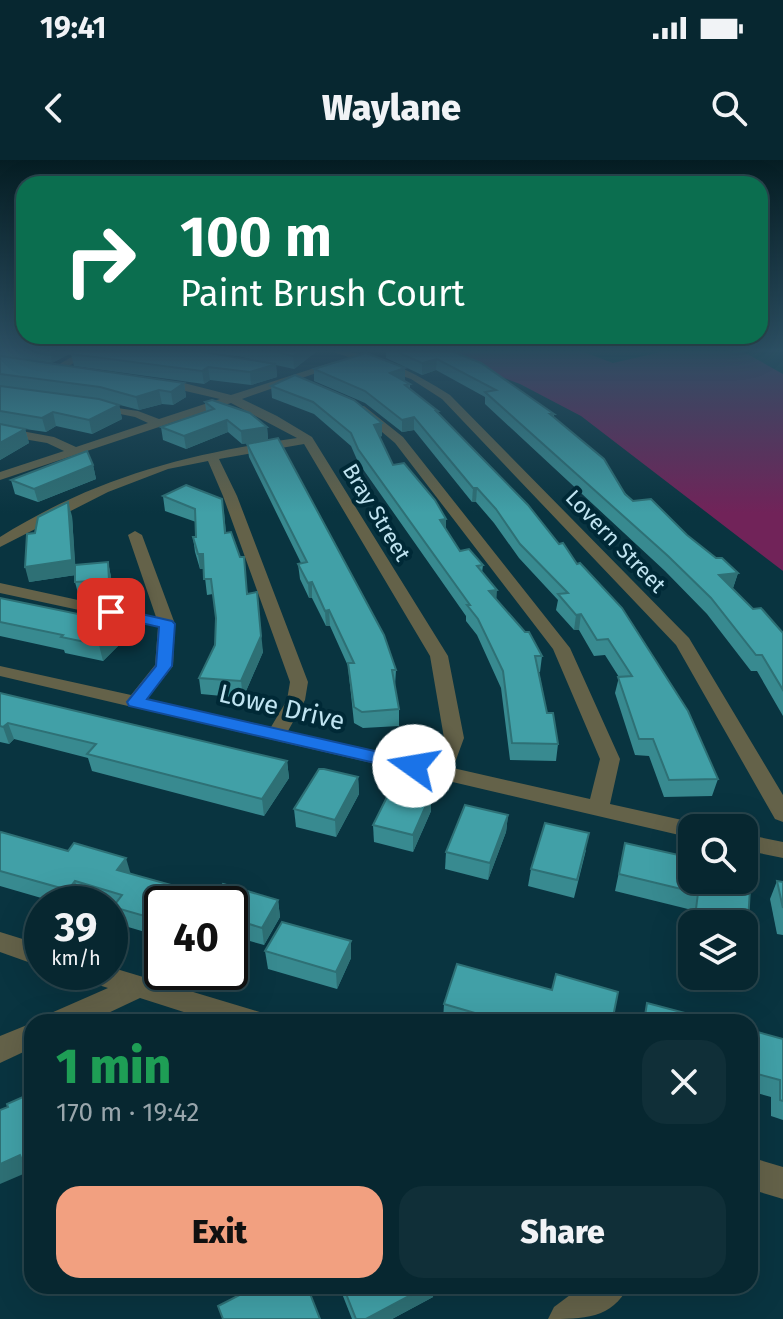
<!DOCTYPE html>
<meta charset="utf-8">
<style>
body{margin:0;font-family:"Fira Sans",sans-serif;background:#102f38;color:#f1f3f6;height:100vh;display:flex;flex-direction:column;font-size:30px;white-space:nowrap}
*{box-sizing:border-box;margin:0}
p{font-size:26px;color:#98a5ab}
.icon{flex:none;width:44px;height:44px;fill:none;stroke:currentColor;stroke-width:2;stroke-linecap:round;stroke-linejoin:round}
.map{position:relative;flex:1;overflow:hidden}
.panel{position:absolute;left:24px;top:854px;width:734px;height:280px;display:flex;flex-direction:column;background:#072730;border-radius:24px;box-shadow:0 8px 32px #0002,0 0 0 2px #28444c}
.panel>*{flex:none}
.guide{position:absolute;left:16px;top:16px;width:752px;height:168px;border-radius:24px;box-shadow:0 8px 32px #0002,0 0 0 2px #28444c;background:#0b6e4f;color:#fff;overflow:hidden}
.buttons{position:absolute;left:678px;top:654px;display:grid;gap:16px}
.buttons a{display:grid;place-items:center;width:80px;height:80px;border-radius:16px;background:#072730;box-shadow:0 8px 32px #0002,0 0 0 2px #28444c;font-size:40px}
.speed{position:absolute;left:24px;top:726px;display:flex;gap:16px;font-size:40px;font-weight:700;text-align:center}
.speed>*{display:grid;place-content:center;width:104px;height:104px;border-radius:50%;background:#072730;box-shadow:0 8px 32px #0002,0 0 0 2px #28444c;line-height:1}
.speed small{font-size:20px;font-weight:400}
.speed .limit{border:4px solid #111;border-radius:12px;background:#fff;color:#111}
.pin{position:absolute;display:grid;place-items:center;width:68px;height:68px;color:#fff;margin:-34px;border-radius:16px;box-shadow:0 4px 12px #0006}
.me{position:absolute;width:88px;margin:-44px;rotate:283deg;stroke-linejoin:round;filter:drop-shadow(0 0 6px #0008)}
.turn{display:flex;align-items:center;gap:28px;height:168px;padding:0 32px;font-size:36px}
.turn .icon{width:104px;height:104px;stroke-width:2.5}
.turn b{display:block;font-size:56px;line-height:68px}
.round{display:grid;place-items:center;flex:none;width:84px;height:84px;border-radius:24px;background:#102f38}
.headline{display:flex;align-items:center;justify-content:space-between;height:136px;padding:0 32px}
h1{font-size:48px;font-weight:800;line-height:60px;color:#1e9e55}
.button{display:flex;gap:16px;margin-top:auto;padding:16px 32px}
.button a{flex:1;height:92px;border-radius:24px;background:#f2a080;color:#111;font-size:32px;font-weight:800;line-height:92px;text-align:center}
.button a+a{background:#102f38;color:#f1f3f6}
.status{display:flex;justify-content:space-between;align-items:center;height:56px;padding:0 40px;background:#072730;direction:ltr}
.status svg{height:22px;fill:currentColor}
header{display:flex;justify-content:space-between;align-items:center;height:104px;padding:0 32px;background:#072730;font-size:36px;font-weight:800}
.map>svg:first-child{display:block}
.green{fill:#712359}
.lines{fill:none;stroke-linecap:round;stroke-linejoin:round}
.minor{fill:#646249;fill-rule:evenodd}
.wall{fill:#388a90;fill-rule:evenodd}
.shaded-wall{fill:#2e7075}
.building{fill:#41a0a7;stroke:#2e7075;stroke-width:2}
.route{fill:#1a73e8;stroke:#114b97;stroke-width:2}
.labels{text-anchor:middle;stroke-width:8;stroke-linejoin:round;paint-order:stroke}
.far-street-label{font-size:22px;fill:#c0e4f1;stroke:#002936}
.street-label{font-size:26px;fill:#c0e4f1;stroke:#002936}
</style>
<div class="status"><b>19:41</b><svg viewBox="0 0 49 12"><path d="M0 12V9h3v3zM5 12V6h3v6zM10 12V3h3v9zM15 12V0h3v12zM26 1h20v11H26zM47 4h2v5h-2z"/></svg></div>
<header><svg class="icon" aria-label="back" viewBox="0 0 24 24"><path d="M15 5l-7 7 7 7"/></svg>Waylane<svg class="icon" aria-label="search" viewBox="0 0 24 24"><circle cx="10" cy="10" r="6"/><path d="M15 15l6 6"/></svg></header>
<div class="map">
<svg width="783" height="1159" viewBox="0 0 783 1159">
<rect width="100%" height="100%" fill="#093440"/>
<polygon class="green" points="434,191 581,191 613,203 665,191 742,191 783,214 783,411 581,256 520,224"/>
<g class="lines">
<g class="minor">
<polygon points="82,191 95,191 60,211 51,209"/>
<path d="M 331,191 C 374,191 414,212 450,235 L 689,478 L 783,635 L 783,662 L 775,659 L 676,485 L 442,239 L 411,219 Z"/>
<path d="M 333,202 L 342,204 L 242,239 L 277,256 L 312,277 L 448,496 L 464,578 L 453,608 L 590,639 L 600,599 L 553,489 L 395,283 L 356,250 L 356,246 L 364,246 L 403,277 L 570,488 L 620,599 L 610,644 L 700,664 L 702,668 L 692,668 L 692,678 L 0,516 L 0,506 L 131,535 L 155,505 L 158,467 L 0,433 L 0,423 L 156,457 L 128,375 L 135,371 L 142,375 L 175,464 L 173,506 L 147,539 L 271,567 L 287,540 L 290,522 L 223,336 L 208,301 L 168,309 L 108,332 L 0,387 L 0,377 C 96,317 186,294 297,278 L 231,243 L 0,320 L 0,312 L 64,291 L 47,283 L 0,275 L 0,267 L 54,277 L 76,287 L 148,263 L 135,257 L 90,248 L 90,244 L 138,251 L 159,259 L 220,239 L 155,224 L 155,220 L 180,222 L 231,235 ZM 304,284 L 430,496 L 444,578 L 434,604 L 288,571 L 305,540 L 308,522 L 237,336 L 219,299 Z"/>
<polygon points="744,674 783,682 783,698 744,690"/>
<polygon points="0,772 42,785 42,807 0,792"/>
<polygon points="110,807 253,850 263,853 267,862 215,862 140,838 89,862 47,862 51,853 108,828 83,820 79,812 110,812"/>
<polygon points="32,863 32,888 0,903 0,876"/>
<polygon points="750,997 783,1007 783,1039 750,1029"/>
<path d="M 582,1126 L 628,1126 C 613,1159 582,1159 548,1159 L 554,1147 Z"/>
</g>
</g>
<g class="wall">
<polygon points="0,191 75,191 52,203 11,197 184,223 186,237 173,245 162,244 139,250 101,240 119,245 122,259 92,274 56,266 46,272 25,269 29,283 0,300"/>
<path d="M 76,191 L 317,191 L 294,209 L 276,205 L 277,217 L 251,225 L 210,220 L 204,224 L 74,206 L 71,194 ZM 202,192 L 242,197 L 262,202 Z"/>
<polygon points="386,191 451,191 554,254 554,258 633,341 687,375 716,398 738,413 733,428 732,428 753,449 783,473 783,556 757,511 751,511 707,454 665,411 485,244 485,237 436,210 422,215 386,198"/>
<polygon points="405,208 405,220 403,221 410,224 410,229 438,251 438,254 718,619 712,636 664,637 649,596 635,595 615,533 619,517 605,495 594,496 579,470 574,470 556,450 558,440 519,398 494,363 476,342 472,342 414,270 402,272 365,243 314,221 314,209"/>
<polygon points="271,226 382,263 382,276 379,277 393,305 446,369 460,391 483,405 482,413 496,440 542,496 540,512 539,512 547,553 558,584 556,601 510,600 501,528 477,475 466,461 466,456 358,302 351,286 314,254 272,238"/>
<polygon points="205,242 267,267 268,280 242,284 228,272 186,289 163,280 161,267 206,251"/>
<polygon points="247,284 396,510 395,526 399,549 399,566 363,568 354,563 348,506 330,466 326,466 312,438 309,438 300,419 298,404 301,403 249,297"/>
<polygon points="93,305 96,319 38,342 15,334 11,320"/>
<polygon points="163,336 224,353 226,373 248,433 263,492 243,538 201,534 199,518 215,485 216,458 213,434 207,435 204,409 200,409 195,392 193,377 196,377 196,362 165,351"/>
<polygon points="72,356 75,406 108,402 111,417 112,435 79,437 75,422 75,415 29,422 35,373"/>
<polygon points="0,438 122,463 125,479 103,501 65,493 64,490 0,476"/>
<polygon points="0,533 287,601 289,618 264,656 92,611 88,598 14,579 9,584 0,582"/>
<polygon points="358,617 359,634 336,677 296,667 294,649"/>
<polygon points="431,634 431,651 413,692 374,682 373,665"/>
<polygon points="508,655 506,672 488,720 445,709 446,692"/>
<polygon points="0,674 131,714 214,737 278,740 280,757 264,785 236,777 230,787 230,744 162,744 162,777 118,764 113,748 110,747 110,744 100,744 81,738 76,744 62,744 0,726"/>
<polygon points="625,683 748,762 744,772 744,764 692,764 692,767 690,766 692,750 615,731"/>
<polygon points="586,690 574,738 528,726 531,709"/>
<polygon points="777,721 783,722 783,775 777,774 770,739"/>
<polygon points="351,781 351,798 337,829 268,809 265,791"/>
<polygon points="444,844 612,862 447,862 443,861"/>
<polygon points="750,870 783,879 783,960 771,956 771,937 750,931"/>
<polygon points="339,1126 434,1126 433,1137 392,1159 352,1159"/>
</g>
<g class="shaded-wall">
<polygon points="50,191 75,191 52,203"/>
<polygon points="300,191 317,191 294,209 293,196"/>
<polygon points="437,199 436,210 422,215 422,203"/>
<polygon points="276,204 277,217 251,225 250,212"/>
<polygon points="208,207 210,220 204,224 202,211"/>
<polygon points="405,208 405,220 390,225 390,213"/>
<polygon points="184,223 186,237 173,245 171,232"/>
<polygon points="159,230 162,244 139,250 136,237"/>
<polygon points="119,245 122,259 92,274 89,260"/>
<polygon points="53,252 56,266 46,272 42,258"/>
<polygon points="414,257 414,270 402,272 402,260"/>
<polygon points="227,260 228,272 186,289 184,276"/>
<polygon points="382,263 382,276 374,278 374,265"/>
<polygon points="267,267 268,280 242,284 241,271"/>
<polygon points="25,269 29,283 0,300 0,283"/>
<polygon points="93,305 96,319 38,342 34,329"/>
<polygon points="473,328 477,328 476,342 472,342"/>
<polygon points="68,342 72,356 76,415 29,422 25,407"/>
<polygon points="446,359 446,373 440,360"/>
<polygon points="198,394 203,394 206,409 200,409"/>
<polygon points="108,402 111,417 112,435 109,420"/>
<polygon points="738,413 733,428 715,430 719,415"/>
<polygon points="312,422 312,438 309,438 308,423"/>
<polygon points="497,430 496,445 489,431"/>
<polygon points="257,432 263,492 243,538 241,521"/>
<polygon points="329,450 330,466 326,466 325,451"/>
<polygon points="581,454 579,470 574,470 576,455"/>
<polygon points="122,463 125,479 103,501 99,485"/>
<polygon points="8,563 14,579 9,584 3,567"/>
<polygon points="287,601 289,618 264,656 262,639"/>
<polygon points="358,617 359,634 336,677 335,660"/>
<polygon points="431,634 431,651 413,692 413,675"/>
<polygon points="508,655 506,672 488,720 490,703"/>
<polygon points="126,698 131,715 117,710"/>
<polygon points="75,721 81,738 76,744 73,744 68,730"/>
<polygon points="278,740 280,757 264,785 262,768"/>
<polygon points="233,759 236,777 230,787 230,764"/>
<polygon points="351,781 351,798 337,829 336,812"/>
<polygon points="20,995 32,995 32,1015 30,1016 28,1012 0,1024 0,1004"/>
<polygon points="428,1126 434,1126 433,1137 392,1159 366,1159"/>
</g>
<g class="building">
<polygon points="76,191 197,191 276,204 250,212 208,207 202,211 71,194"/>
<polygon points="272,191 300,191 293,196"/>
<polygon points="395,191 451,191 481,203 554,254 550,254 604,299 625,334 633,341 651,339 687,375 716,398 722,398 738,413 719,415 753,449 761,448 783,473 783,530 762,495 756,495 711,438 668,396 485,232 496,230 437,199 422,203"/>
<polygon points="366,193 405,208 390,213 410,224 405,225 438,251 436,251 528,345 559,384 563,383 577,404 580,403 622,448 688,551 718,619 669,620 653,579 639,579 618,517 632,516 608,479 597,480 581,454 576,455 558,434 568,433 520,384 496,349 477,328 473,328 414,257 402,260 365,231 314,209"/>
<polygon points="0,196 184,223 171,232 159,230 136,237 100,227 0,214"/>
<polygon points="295,215 354,240 382,263 374,265 393,305 404,303 435,340 446,359 440,360 460,391 469,389 483,405 477,406 497,430 489,431 525,472 529,472 542,496 535,496 547,553 553,553 558,584 512,583 503,511 478,459 467,445 470,445 358,289 351,273 313,242 271,226"/>
<polygon points="0,226 99,239 119,245 89,260 53,252 42,258 0,251"/>
<polygon points="212,240 250,253 267,267 241,271 227,260 184,276 161,267 214,249 205,242"/>
<polygon points="0,264 25,269 0,283"/>
<polygon points="278,278 384,475 396,510 392,510 399,549 362,552 354,547 348,503 354,503 329,450 325,451 312,422 308,423 298,404 307,402 247,284"/>
<polygon points="87,291 93,305 34,329 11,320"/>
<polygon points="186,325 222,339 225,373 231,372 240,397 244,397 247,434 257,432 261,476 241,521 199,518 215,485 216,458 211,419 204,419 203,394 198,394 193,377 196,377 195,349 163,336"/>
<polygon points="68,342 72,400 25,407 27,374 35,373 38,357"/>
<polygon points="108,402 109,420 75,422 75,405"/>
<polygon points="0,438 122,463 99,485 61,477 63,475 0,462"/>
<polygon points="0,533 287,601 262,639 87,594 96,584 8,563 3,567 0,566"/>
<polygon points="319,609 324,609 358,617 335,660 294,649"/>
<polygon points="393,625 431,634 413,675 373,665"/>
<polygon points="465,645 508,655 490,703 446,692"/>
<polygon points="545,663 589,673 577,720 531,709"/>
<polygon points="1,672 68,691 74,683 126,698 117,710 214,737 223,724 278,740 262,768 233,759 230,764 230,744 162,744 162,761 113,747 122,735 75,721 68,730 0,711 0,674"/>
<polygon points="625,683 692,698 692,720 744,720 744,711 751,712 748,762 696,749 698,733 619,714"/>
<polygon points="777,721 783,722 783,748"/>
<polygon points="282,762 351,781 336,812 265,791"/>
<polygon points="457,804 552,830 556,814 618,832 612,862 527,862 513,858 511,862 506,862 444,844"/>
<polygon points="647,843 719,862 644,862"/>
<polygon points="750,870 783,879 783,941 780,940 780,920 750,912"/>
<polygon points="32,933 32,995 22,1000 20,995 0,1004 0,950 8,947 7,944"/>
<polygon points="257,1126 307,1126 320,1159 223,1159 218,1146"/>
<polygon points="343,1126 428,1126 366,1159 356,1159"/>
</g>
<linearGradient id="sky" x2="0" y2="1"><stop stop-color="#051d23"/><stop offset="0.54" stop-color="#2c5064"/><stop offset="1" stop-color="#2c5064" stop-opacity="0"/></linearGradient>
<rect width="783" height="353" fill="url(#sky)"/>
<polygon class="route" points="111,447 172,461 175,464 172,506 147,539 414,600 423,606 414,612 129,546 127,542 156,506 159,467 106,455 104,452"/>
<g class="labels">
<g class="far-street-label">
<text transform="translate(377 352) rotate(59)" y="8">Bray Street</text>
<text transform="translate(616 381) rotate(46)" y="8">Lovern Street</text>
</g>
<g class="street-label">
<text transform="translate(282 547) rotate(13)" y="9">Lowe Drive</text>
</g>
</g>
</svg>
<div class="buttons">
<a><svg class="icon" aria-label="search" viewBox="0 0 24 24"><circle cx="10" cy="10" r="6"/><path d="M15 15l6 6"/></svg></a>
<a><svg class="icon" aria-label="layers" viewBox="0 0 24 24"><path d="M12 4l9 5-9 5-9-5zM3 14l9 5 9-5"/></svg></a>
</div>
<div class="speed"><div>39<small>km/h</small></div><div class="limit">40</div></div>
<div class="pin" style="left:111px;top:452px;background:#d93025"><svg class="icon" aria-label="arrive" viewBox="0 0 24 24"><path d="M6 21V4h12l-3 4 3 4H6"/></svg></div>
<svg class="me" style="left:414px;top:606px" viewBox="-20 -20 40 40"><circle r="19" fill="#fff"/><path d="M0-13L10 11 0 6-10 11z" fill="#1a73e8"/></svg>
<div class="guide">
<div class="turn"><svg class="icon" aria-label="right" viewBox="0 0 24 24"><path d="M7 20v-9h11M14 6l5 5-5 5"/></svg><div><b>100 m</b>Paint Brush Court</div></div>
</div>
<section class="panel">
<div class="headline"><div><h1>1 min</h1><p>170 m · 19:42</p></div><a class="round"><svg class="icon" aria-label="close" viewBox="0 0 24 24"><path d="M6 6l12 12M18 6L6 18"/></svg></a></div>
<div class="button"><a>Exit</a><a>Share</a></div>
</section>
</div>
